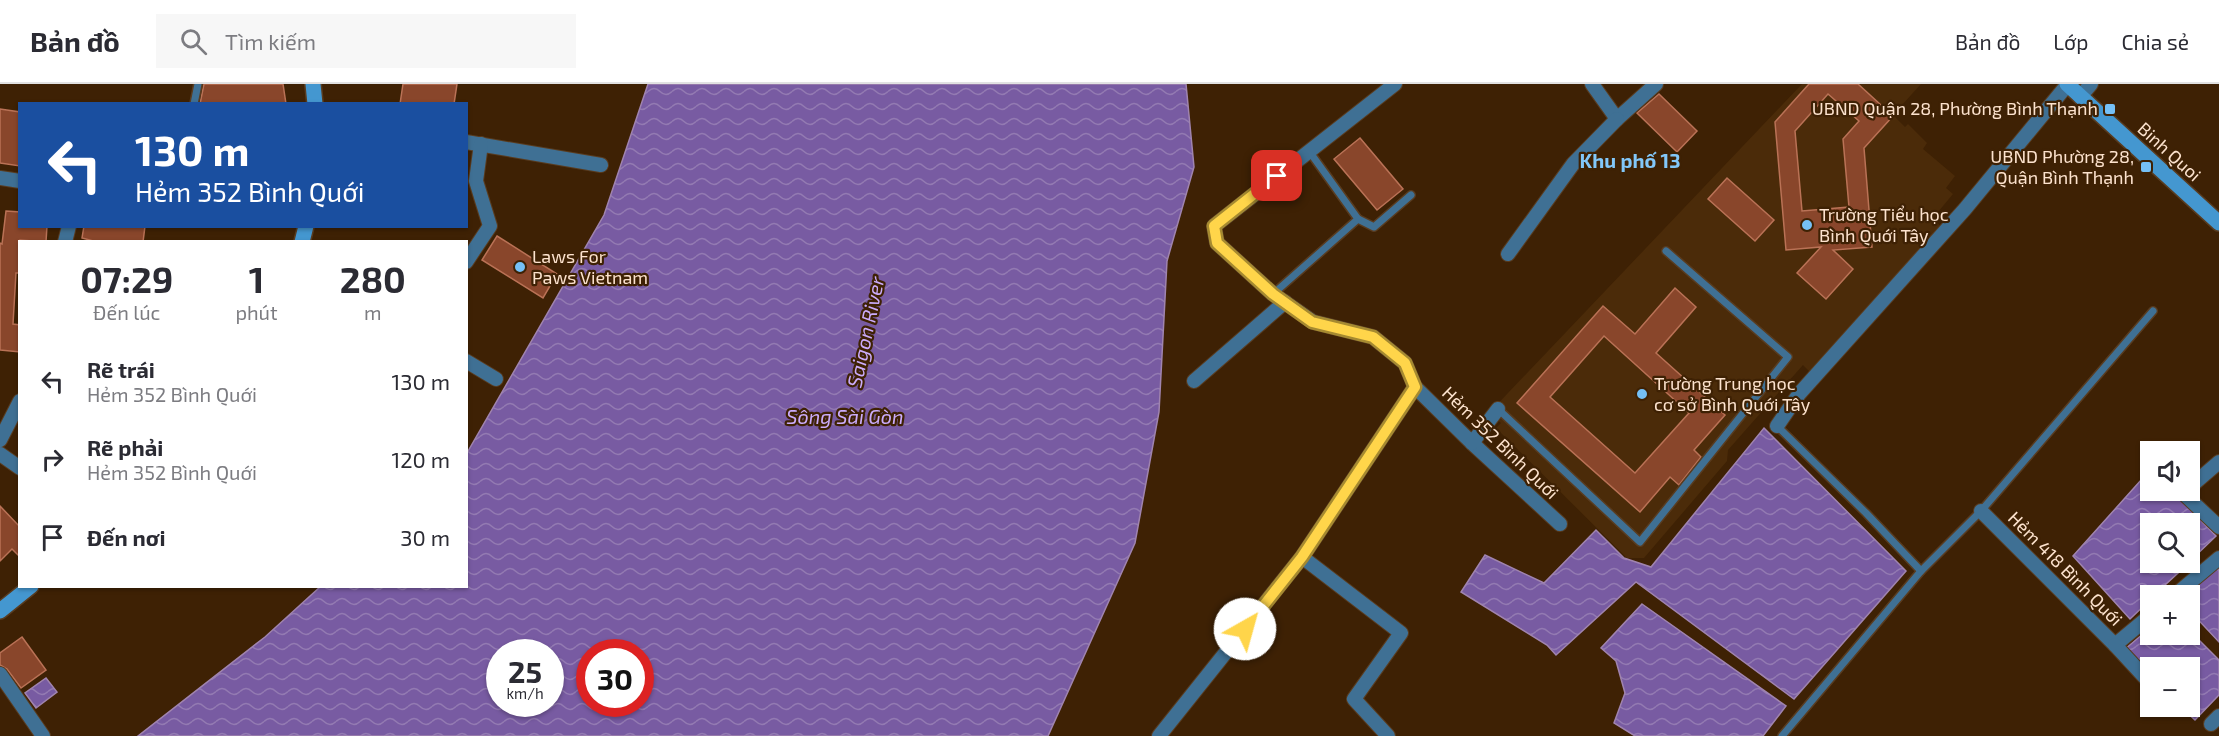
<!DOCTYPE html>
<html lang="vi">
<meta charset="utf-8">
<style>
body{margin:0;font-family:"Exo 2",sans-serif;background:#f7f7f7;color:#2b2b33;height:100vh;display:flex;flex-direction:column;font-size:22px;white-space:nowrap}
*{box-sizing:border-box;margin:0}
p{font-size:20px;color:#7c7c81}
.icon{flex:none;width:33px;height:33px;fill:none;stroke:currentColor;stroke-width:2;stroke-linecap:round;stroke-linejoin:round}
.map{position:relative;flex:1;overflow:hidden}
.panel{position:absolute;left:18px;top:156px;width:450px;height:348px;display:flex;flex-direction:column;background:#fff;border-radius:0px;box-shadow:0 2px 4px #0004}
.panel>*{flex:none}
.guide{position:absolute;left:18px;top:18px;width:450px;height:126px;border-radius:0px;box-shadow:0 2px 4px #0004;background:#1a4fa0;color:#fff;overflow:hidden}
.buttons{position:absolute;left:2140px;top:357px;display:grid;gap:12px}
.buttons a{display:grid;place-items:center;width:60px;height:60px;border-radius:0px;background:#fff;box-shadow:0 2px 4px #0004;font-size:30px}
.speed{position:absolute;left:486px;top:555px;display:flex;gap:12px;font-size:30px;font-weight:700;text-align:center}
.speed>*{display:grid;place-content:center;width:78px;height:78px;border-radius:50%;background:#fff;box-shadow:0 2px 4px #0004;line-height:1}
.speed small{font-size:15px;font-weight:400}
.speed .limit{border:9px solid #d22;background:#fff;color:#111}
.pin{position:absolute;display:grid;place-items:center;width:51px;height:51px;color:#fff;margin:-26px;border-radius:12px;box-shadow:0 3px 9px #0006}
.me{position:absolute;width:66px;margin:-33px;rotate:38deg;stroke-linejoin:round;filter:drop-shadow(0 0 4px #0008)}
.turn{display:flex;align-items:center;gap:21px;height:126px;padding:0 18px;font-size:27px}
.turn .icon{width:78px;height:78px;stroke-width:2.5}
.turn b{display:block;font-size:42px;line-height:51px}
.eta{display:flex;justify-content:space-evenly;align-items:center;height:102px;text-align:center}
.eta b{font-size:36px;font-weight:700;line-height:42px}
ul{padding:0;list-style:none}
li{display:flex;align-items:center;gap:18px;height:78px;padding:0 18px}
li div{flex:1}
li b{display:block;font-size:22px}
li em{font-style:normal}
header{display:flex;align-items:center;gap:36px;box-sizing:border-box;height:84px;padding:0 30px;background:#fff;border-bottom:2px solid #e1e1e2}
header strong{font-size:28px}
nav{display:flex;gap:33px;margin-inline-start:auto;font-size:21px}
.search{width:420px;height:54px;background:#f7f7f7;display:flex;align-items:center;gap:15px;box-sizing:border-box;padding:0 21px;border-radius:0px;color:#7c7c81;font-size:22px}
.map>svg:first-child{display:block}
.built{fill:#4b2b09}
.water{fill:url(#water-waves);stroke:#a084af;stroke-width:1.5;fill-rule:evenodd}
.building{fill:#89462b;stroke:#ba7256;stroke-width:1.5;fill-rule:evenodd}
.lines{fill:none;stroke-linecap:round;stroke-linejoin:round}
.service-casing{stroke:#593c20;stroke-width:10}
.minor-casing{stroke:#593c20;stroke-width:16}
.secondary-casing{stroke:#593c20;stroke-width:18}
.service{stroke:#3f7094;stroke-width:7}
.minor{stroke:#3f7094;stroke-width:14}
.secondary{stroke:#4497d0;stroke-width:15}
.route-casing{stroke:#a68a30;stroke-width:15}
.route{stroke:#ffd54a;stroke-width:10}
.poi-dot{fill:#75c0f6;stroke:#3e2104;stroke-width:2}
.labels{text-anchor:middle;stroke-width:4.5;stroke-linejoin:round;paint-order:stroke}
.poi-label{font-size:18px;fill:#fde3ce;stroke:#3e2104;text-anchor:start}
.street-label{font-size:18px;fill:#fde3ce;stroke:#3e2104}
.neighbourhood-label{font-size:20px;font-weight:bold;fill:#82c7f9;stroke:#3e2104}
.water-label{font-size:20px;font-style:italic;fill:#cbacfb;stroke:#3e2104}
</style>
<header>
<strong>Bản đồ</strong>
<div class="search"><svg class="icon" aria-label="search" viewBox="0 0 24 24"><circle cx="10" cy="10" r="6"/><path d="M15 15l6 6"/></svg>Tìm kiếm</div>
<nav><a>Bản đồ</a><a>Lớp</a><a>Chia sẻ</a></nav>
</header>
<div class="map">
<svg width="2219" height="652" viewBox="0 0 2219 652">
<defs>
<pattern id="water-waves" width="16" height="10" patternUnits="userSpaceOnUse" patternTransform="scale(1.5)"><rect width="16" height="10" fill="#785ba2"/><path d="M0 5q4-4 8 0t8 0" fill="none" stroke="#937ab2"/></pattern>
</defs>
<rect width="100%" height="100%" fill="#3e2104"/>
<polygon class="built" points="1802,0 1921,0 1893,31 1905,43 1908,40 1927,59 1923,65 1955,92 1946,104 1953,110 1933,134 1943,145 1814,292 1803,281 1728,366 1727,377 1644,474 1627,474 1496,344 1501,339 1489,329"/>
<g class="water">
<path d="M 648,0 L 1186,0 L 1194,83 L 1167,177 L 1159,328 L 1135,459 L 1048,652 L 138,652 L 265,553 L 320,503 L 466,502 L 467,369 L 604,131 ZM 500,568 L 550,568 L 550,620 L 500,620 ZM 590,568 L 640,568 L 640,620 L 590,620 Z"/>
<polygon points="1764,344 1906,487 1794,615 1636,498 1556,571 1547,561 1461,508 1485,471 1544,499 1596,446 1624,474 1651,483"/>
<polygon points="2151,385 2151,406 2172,407 2216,452 2190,477 2190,440 2151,440 2151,478 2189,479 2154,511 2151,512 2151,515 2130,535 2073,472"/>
<polygon points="2219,481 2219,558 2190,527 2190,512 2184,512"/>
<polygon points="1642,520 1786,622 1763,652 1635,652 1614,639 1625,609 1616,577 1601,564"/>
<polygon points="2151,543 2151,550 2190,550 2190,547 2219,576 2219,611 2195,636 2181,623 2190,622 2190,584 2151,584 2151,593 2124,566"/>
<polygon points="46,594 57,608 36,624 25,609"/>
</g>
<g class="building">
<polygon points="204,0 283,0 286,20 200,20"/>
<polygon points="403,0 457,0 454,20 400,20"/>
<path d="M 1809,0 L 1858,0 L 1893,32 L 1864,64 L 1872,163 L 1833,166 L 1853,185 L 1826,215 L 1797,189 L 1821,163 L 1786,166 L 1775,38 ZM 1828,10 L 1859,37 L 1843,55 L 1849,123 L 1802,127 L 1795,47 Z"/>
<polygon points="1659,10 1697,47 1677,68 1637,29"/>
<polygon points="0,25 20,28 20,82 0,79"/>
<polygon points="1360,54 1403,105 1377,126 1334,75"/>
<polygon points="1727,94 1774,136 1755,157 1708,115"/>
<polygon points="6,127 20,128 20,142 47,142 46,158 20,156 20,189 16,189 13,240 20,241 20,268 0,266 0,159 2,160"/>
<polygon points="84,142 145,142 143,158 97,158 82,154"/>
<polygon points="497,152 557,190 543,214 482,176"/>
<path d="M 1675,204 L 1696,223 L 1656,269 L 1725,331 L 1694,366 L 1701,373 L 1679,401 L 1670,393 L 1640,428 L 1517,319 L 1603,222 L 1635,250 ZM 1604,252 L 1689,329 L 1635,389 L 1550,313 Z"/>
<polygon points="0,422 20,443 20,473 12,465 0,477"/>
<polygon points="22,553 46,586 21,604 7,585 0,581 0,569"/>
</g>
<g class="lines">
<defs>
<g id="service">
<polyline points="194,20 198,0"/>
<polyline points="1358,135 1374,143 1411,111"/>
<polyline points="1273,210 1358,135 1309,67"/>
<polyline points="1498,325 1640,458 1788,273 1666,167"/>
<polyline points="1777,342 1866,429 1921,487 1782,652"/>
<polyline points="1921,487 1981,427 2153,227"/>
</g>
<g id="minor">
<polyline points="1592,0 1617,35 1656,0"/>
<polyline points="2080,13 2091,0"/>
<polyline points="466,58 601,81"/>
<polyline points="0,94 20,97"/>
<polyline points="65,158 69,142"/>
<polyline points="1508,170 1573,80 1617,35"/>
<polyline points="466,178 490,142 476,97 481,60"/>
<polyline points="466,277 496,295"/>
<polyline points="1194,297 1285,218"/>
<polyline points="1415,303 1472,359 1560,440"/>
<polyline points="1777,342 1799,310 1965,125 2068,0"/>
<polyline points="0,356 20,317"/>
<polyline points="1472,359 1498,325"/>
<polyline points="0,370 20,384"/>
<polyline points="2190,403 2219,378"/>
<polyline points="2186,406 2183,409 2219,443"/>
<polyline points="1981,427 2115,561 2151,531"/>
<polyline points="1302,473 1401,549 1354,615 1388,652"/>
<polyline points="2174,512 2219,474"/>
<polyline points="2115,561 2151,600"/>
<polyline points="0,590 43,652"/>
<polyline points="2211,640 2219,632"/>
<polyline points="1159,652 1302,473 1415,303 1405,279 1373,253 1313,238 1273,210 1217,159 1214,142 1395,0"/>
</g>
<g id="secondary">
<polyline points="313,0 315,20"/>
<polyline points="2067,0 2219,139"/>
<polyline points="302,158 306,142"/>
<polyline points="0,527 31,502"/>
</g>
</defs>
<use href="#service" class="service-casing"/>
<use href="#minor" class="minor-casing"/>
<use href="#secondary" class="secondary-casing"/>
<use href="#service" class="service"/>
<use href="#minor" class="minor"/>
<use href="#secondary" class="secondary"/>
</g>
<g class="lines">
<defs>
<polyline id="route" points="1245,545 1302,473 1415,303 1405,279 1373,253 1312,238 1273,210 1217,159 1214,142 1277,92"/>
</defs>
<use href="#route" class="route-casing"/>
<use href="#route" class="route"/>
</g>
<g class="poi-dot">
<rect x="2104" y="19" width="12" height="12" rx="3"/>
<rect x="2140" y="77" width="12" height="12" rx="3"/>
<circle cx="1807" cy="141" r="6"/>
<circle cx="520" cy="183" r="6"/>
<circle cx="1642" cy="310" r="6"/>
</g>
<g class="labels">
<g class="poi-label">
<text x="2098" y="31" text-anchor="end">UBND Quận 28, Phường Bình Thạnh</text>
<text x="2134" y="79" text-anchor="end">UBND Phường 28,<tspan x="2134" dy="21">Quận Bình Thạnh</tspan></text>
<text x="1819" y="137">Trường Tiểu học<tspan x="1819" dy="21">Bình Quới Tây</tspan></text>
<text x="532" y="179">Laws For<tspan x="532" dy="21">Paws Vietnam</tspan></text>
<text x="1654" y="306">Trường Trung học<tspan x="1654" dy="21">cơ sở Bình Quới Tây</tspan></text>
</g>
<g class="street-label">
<text transform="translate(2169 68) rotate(42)" y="6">Binh Quoi</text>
<text transform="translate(1500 359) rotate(44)" y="6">Hẻm 352 Bình Quới</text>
<text transform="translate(2065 485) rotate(45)" y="6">Hẻm 418 Bình Quới</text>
</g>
<g class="neighbourhood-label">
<text x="1630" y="84">Khu phố 13</text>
</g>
<g class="water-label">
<text transform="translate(866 248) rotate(-78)" y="7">Saigon River</text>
<text x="845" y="340">Sông Sài Gòn</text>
</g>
</g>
</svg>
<div class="buttons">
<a><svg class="icon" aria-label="sound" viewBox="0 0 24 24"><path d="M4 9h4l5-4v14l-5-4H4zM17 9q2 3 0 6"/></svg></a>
<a><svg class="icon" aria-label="search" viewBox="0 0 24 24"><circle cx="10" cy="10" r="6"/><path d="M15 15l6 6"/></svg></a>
<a>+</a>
<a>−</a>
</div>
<div class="speed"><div>25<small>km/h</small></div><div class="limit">30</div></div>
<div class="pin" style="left:1277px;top:92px;background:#d93025"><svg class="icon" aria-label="arrive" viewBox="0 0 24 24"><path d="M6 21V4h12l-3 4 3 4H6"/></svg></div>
<svg class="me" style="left:1245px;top:545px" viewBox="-20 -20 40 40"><circle r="19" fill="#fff"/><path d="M0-13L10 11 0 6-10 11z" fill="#ffd54a"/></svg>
<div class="guide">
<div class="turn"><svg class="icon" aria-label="left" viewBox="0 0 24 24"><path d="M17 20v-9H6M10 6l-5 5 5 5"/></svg><div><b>130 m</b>Hẻm 352 Bình Quới</div></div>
</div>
<section class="panel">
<div class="eta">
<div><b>07:29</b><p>Đến lúc</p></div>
<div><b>1</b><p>phút</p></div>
<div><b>280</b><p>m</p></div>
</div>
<ul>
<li><svg class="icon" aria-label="left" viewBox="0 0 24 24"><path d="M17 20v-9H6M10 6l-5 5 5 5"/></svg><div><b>Rẽ trái</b><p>Hẻm 352 Bình Quới</p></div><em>130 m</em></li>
<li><svg class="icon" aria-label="right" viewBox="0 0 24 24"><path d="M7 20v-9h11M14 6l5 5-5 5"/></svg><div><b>Rẽ phải</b><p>Hẻm 352 Bình Quới</p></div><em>120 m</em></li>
<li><svg class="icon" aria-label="arrive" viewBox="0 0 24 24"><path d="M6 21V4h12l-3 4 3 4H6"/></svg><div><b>Đến nơi</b></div><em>30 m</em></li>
</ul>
</section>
</div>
